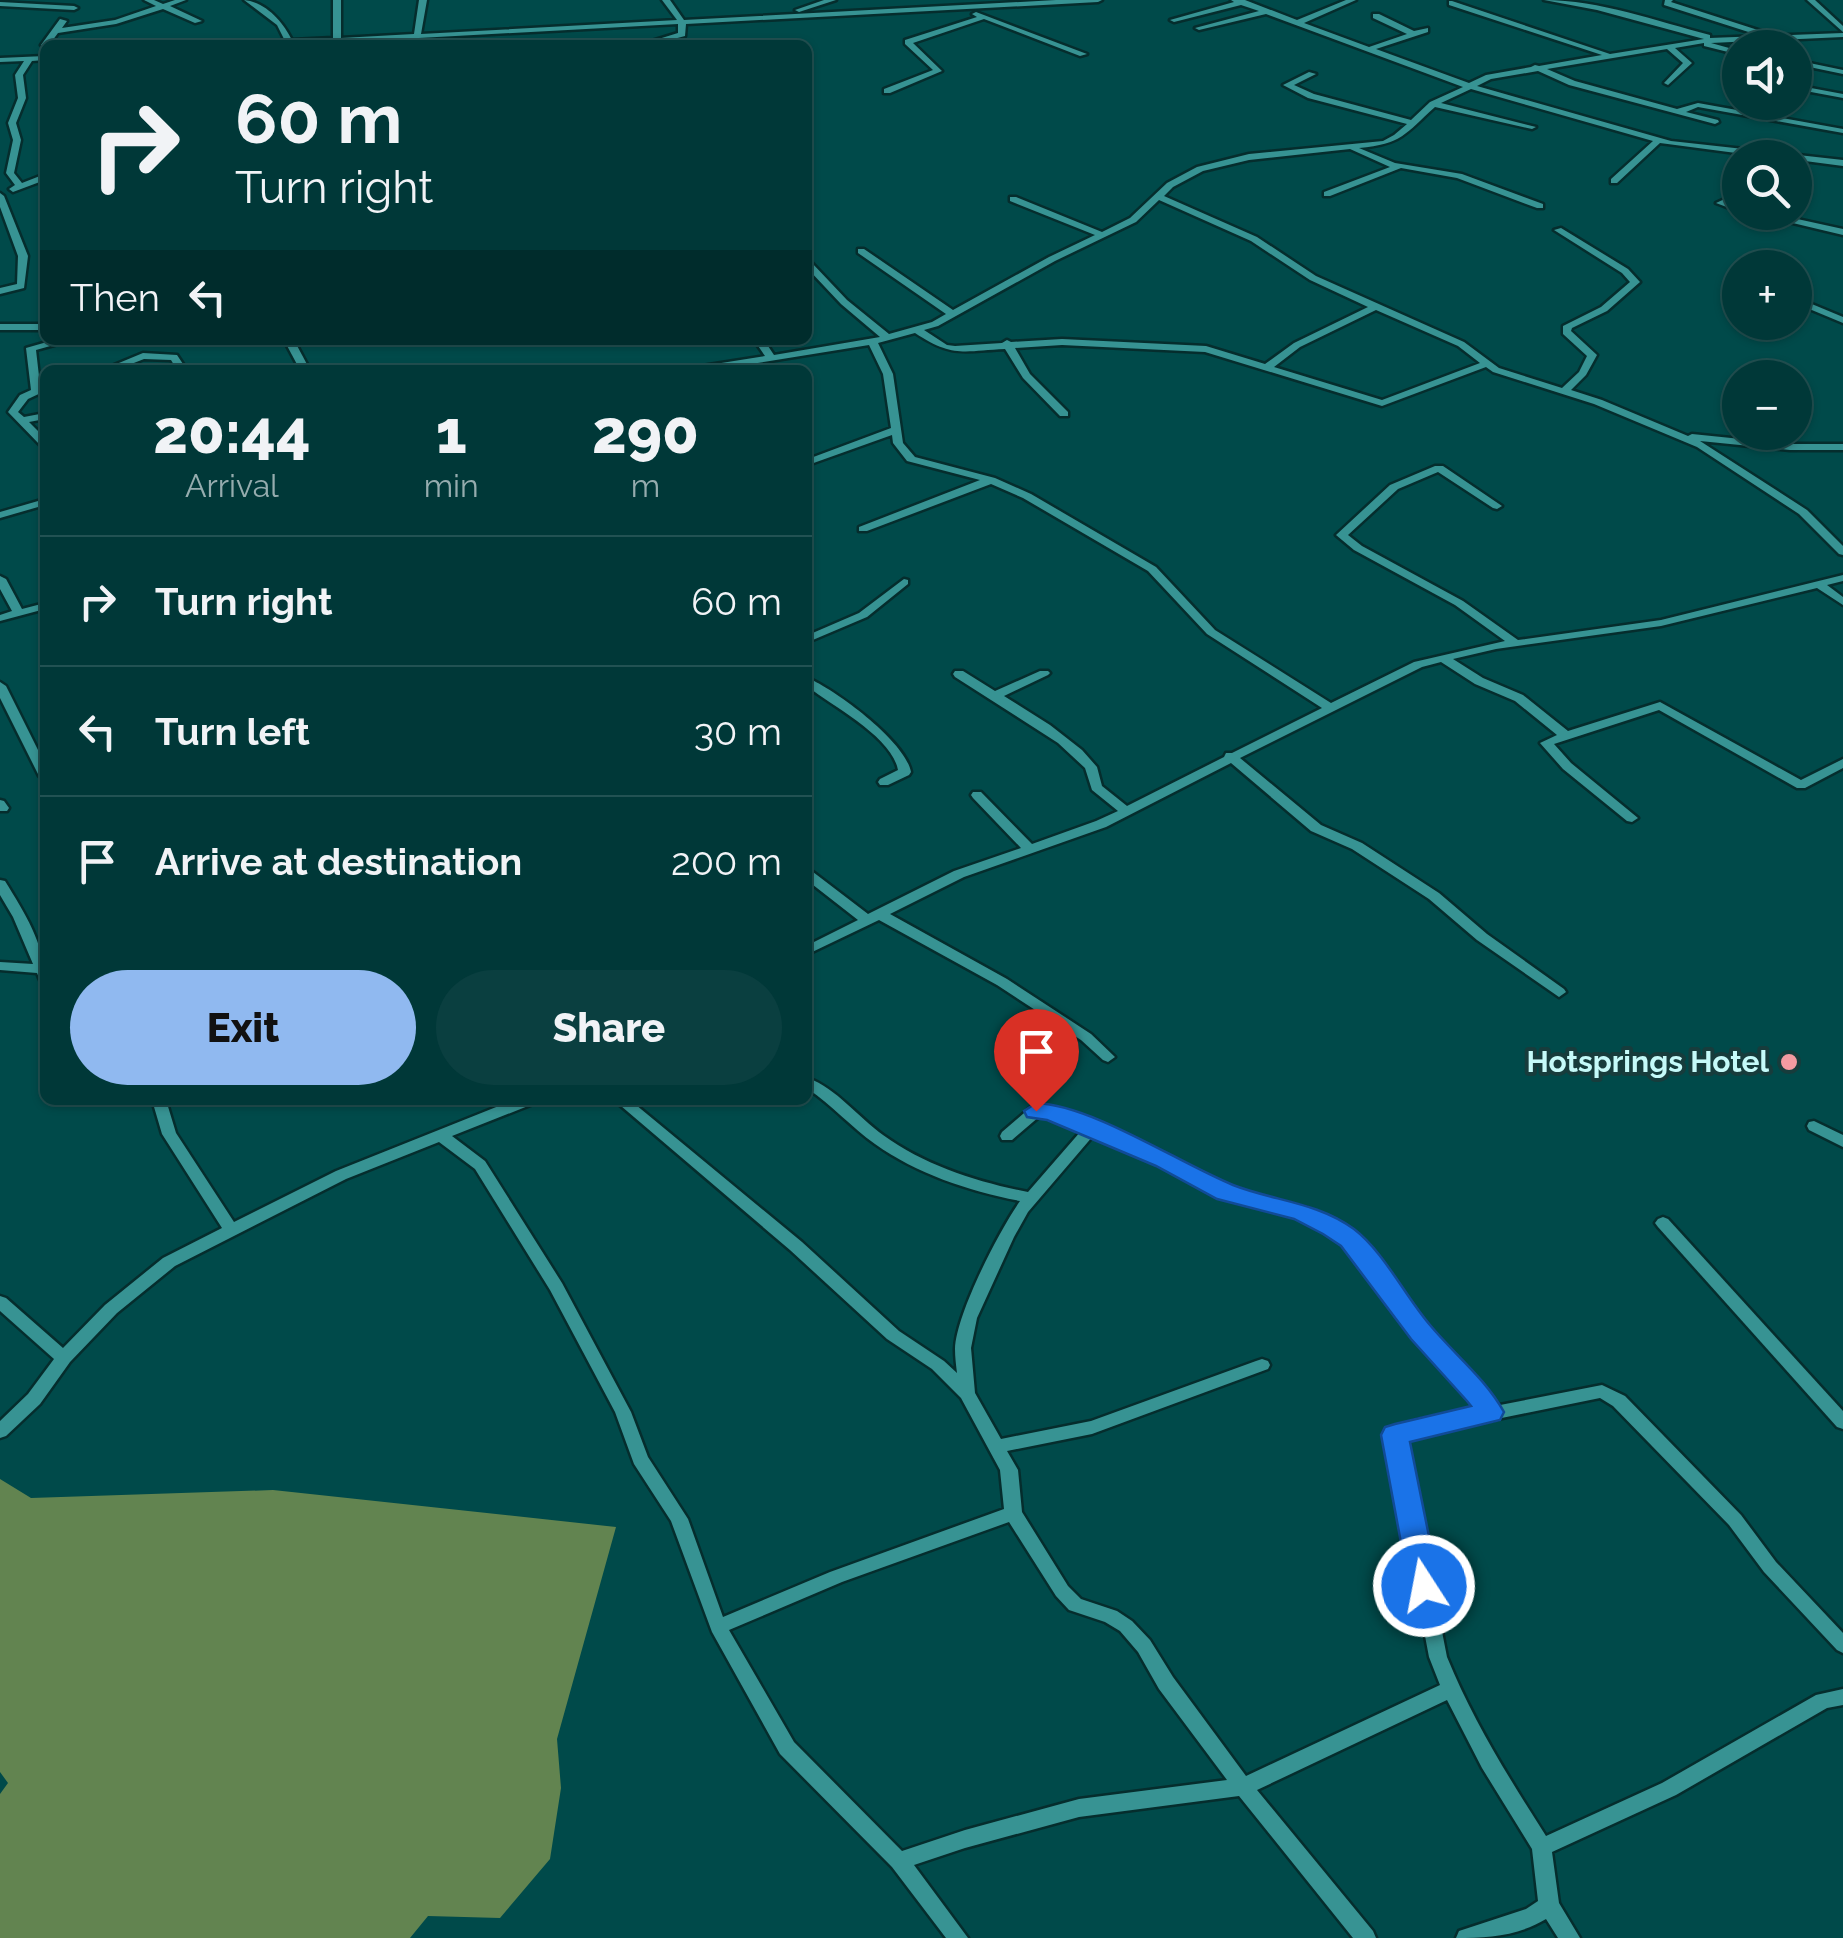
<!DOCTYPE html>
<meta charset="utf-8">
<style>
body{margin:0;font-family:Raleway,sans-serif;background:#0a3f40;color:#f1f3f6;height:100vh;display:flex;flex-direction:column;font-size:38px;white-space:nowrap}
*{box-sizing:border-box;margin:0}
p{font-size:32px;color:#95acae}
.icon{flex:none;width:55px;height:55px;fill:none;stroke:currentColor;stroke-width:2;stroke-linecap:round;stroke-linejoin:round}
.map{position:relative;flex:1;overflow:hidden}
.sheet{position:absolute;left:40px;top:365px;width:772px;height:740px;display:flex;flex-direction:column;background:#003838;border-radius:15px;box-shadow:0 2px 8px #0004,0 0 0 2px #225253}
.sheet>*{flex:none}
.guide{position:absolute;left:40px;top:40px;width:772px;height:305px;border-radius:15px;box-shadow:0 2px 8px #0004,0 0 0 2px #225253;background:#003838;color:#f1f3f6;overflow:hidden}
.tools{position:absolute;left:1722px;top:30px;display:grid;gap:20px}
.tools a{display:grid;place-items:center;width:90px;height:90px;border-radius:50%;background:#003838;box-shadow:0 2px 8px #0004,0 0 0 2px #225253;font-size:50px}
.pin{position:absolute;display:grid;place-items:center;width:85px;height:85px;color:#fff;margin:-102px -42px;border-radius:50% 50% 50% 0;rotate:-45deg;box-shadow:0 0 10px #0007}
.pin .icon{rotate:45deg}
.me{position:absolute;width:110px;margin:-55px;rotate:349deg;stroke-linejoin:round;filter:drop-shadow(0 0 8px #0008)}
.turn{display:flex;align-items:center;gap:35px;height:210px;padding:0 30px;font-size:45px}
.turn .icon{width:130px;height:130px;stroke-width:2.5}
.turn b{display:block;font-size:70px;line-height:85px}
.then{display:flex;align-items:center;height:95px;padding:0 30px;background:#0003;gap:20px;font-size:38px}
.eta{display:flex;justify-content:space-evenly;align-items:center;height:170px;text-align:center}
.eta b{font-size:60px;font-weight:800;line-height:70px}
.button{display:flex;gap:20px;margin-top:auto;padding:20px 30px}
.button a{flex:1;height:115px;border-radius:60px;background:#90b9f0;color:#111;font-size:40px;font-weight:800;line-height:115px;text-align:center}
.button a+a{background:#0a3f40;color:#f1f3f6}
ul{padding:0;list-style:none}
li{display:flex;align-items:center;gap:30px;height:130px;padding:0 30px;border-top:2px solid #225253}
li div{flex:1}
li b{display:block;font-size:38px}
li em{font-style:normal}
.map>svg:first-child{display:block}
.forest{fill:#628450}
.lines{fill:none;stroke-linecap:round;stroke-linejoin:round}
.street-casing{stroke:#052d2d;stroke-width:5}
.street{fill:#379393;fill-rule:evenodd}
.route{fill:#1a73e8;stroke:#114b97;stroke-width:2.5}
.poi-dot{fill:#f49aa1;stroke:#173c3c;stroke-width:4}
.labels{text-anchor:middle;stroke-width:8;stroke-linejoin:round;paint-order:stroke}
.poi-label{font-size:30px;font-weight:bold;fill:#c5faf9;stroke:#173c3c;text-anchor:end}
</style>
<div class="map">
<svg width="1843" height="1938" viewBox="0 0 1843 1938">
<rect width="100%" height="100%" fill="#004a4a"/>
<polygon class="forest" points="0,1479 31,1498 273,1490 616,1527 557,1739 561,1788 550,1859 500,1918 428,1916 410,1938 0,1938 0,1794 8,1783 0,1772"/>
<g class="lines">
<defs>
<g id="street">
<polygon points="144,0 154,0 163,4 175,0 186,0 170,6 202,21 195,23 163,9 116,24 58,33 49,45 45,45 45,47 41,45 60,19 67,21 62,28 115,20 156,6"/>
<path d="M 244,0 C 266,2 283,22 292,40 L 333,38 L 333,0 L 341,0 L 341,38 L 414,34 L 419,0 L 427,0 L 421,34 L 677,20 L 662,0 L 670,0 L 684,20 L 1056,0 L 1102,0 L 1098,2 L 686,24 L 685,36 L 651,45 L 639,45 L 678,33 L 678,24 L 291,45 L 244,45 L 248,43 L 285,41 L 277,25 Z"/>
<polygon points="824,0 836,0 799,12 795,10"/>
<path d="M 1231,0 L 1245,0 L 1297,20 L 1346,0 L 1356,0 L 1304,23 L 1369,47 L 1407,34 L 1373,18 L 1373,14 L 1379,14 L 1414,31 L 1428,28 L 1428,32 L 1376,49 L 1469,83 L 1486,75 L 1531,67 L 1535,65 L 1539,66 L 1602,55 L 1449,5 L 1449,1 L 1452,1 L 1610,54 L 1704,39 L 1597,10 L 1544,0 C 1600,0 1656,21 1710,35 L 1710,38 L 1761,36 L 1664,5 L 1665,0 L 1673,0 L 1671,2 L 1764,32 L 1765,34 L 1761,36 L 1843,33 L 1843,37 L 1711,43 L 1740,51 L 1740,55 L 1704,46 L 1704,43 L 1675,48 L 1692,63 L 1668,85 L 1664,83 L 1683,63 L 1667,49 L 1547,69 L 1575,81 L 1677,109 L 1698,103 L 1843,129 L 1843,133 L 1698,107 L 1686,112 L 1718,120 L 1719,122 L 1715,124 L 1569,85 L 1538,71 L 1491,79 L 1477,86 L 1671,141 L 1843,160 L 1843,166 L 1805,161 L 1799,175 L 1795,178 L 1797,160 L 1795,158 L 1774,158 L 1660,143 L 1617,183 L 1611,183 L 1611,179 L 1653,141 L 1471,89 L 1441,103 L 1536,127 L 1532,129 L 1435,107 C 1405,134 1402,144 1359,148 L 1395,163 L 1462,174 L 1543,204 L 1543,208 L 1537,208 L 1457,178 L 1401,168 L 1330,196 L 1324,196 L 1324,192 L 1390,167 L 1350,149 L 1249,160 L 1203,171 L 1173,187 L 1164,196 L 1257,237 L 1316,276 L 1464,342 L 1499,368 L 1562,388 L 1579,372 L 1587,356 L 1563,334 L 1563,326 L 1601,307 L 1630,282 L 1622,273 L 1554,230 L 1561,228 L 1628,269 L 1640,282 L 1607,311 L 1572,328 L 1571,331 L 1597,355 L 1586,375 L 1571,390 L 1602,400 L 1688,436 L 1692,434 L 1790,444 L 1843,444 L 1843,450 L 1790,450 L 1700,441 L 1807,510 L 1843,546 L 1843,555 L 1839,554 L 1799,514 L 1697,447 L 1594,404 L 1493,372 L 1486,367 L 1382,406 L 1205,352 L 1062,345 L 1015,348 L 1030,374 L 1068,412 L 1068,416 L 1060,416 L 1023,378 L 1005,349 C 963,351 953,358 915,333 L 878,343 L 893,374 L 903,443 L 915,457 L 995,478 L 1031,494 L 1156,567 L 1215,630 L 1331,703 L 1414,662 L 1505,641 L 1455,605 L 1354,550 L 1336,535 L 1390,485 L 1435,466 L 1443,466 L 1502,506 L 1497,509 L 1493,508 L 1438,472 L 1398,489 L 1348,535 L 1362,546 L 1463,601 L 1518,640 L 1661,620 L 1843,575 L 1843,581 L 1827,585 L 1843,597 L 1843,605 L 1817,588 L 1661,626 L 1496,649 L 1453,659 L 1483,678 L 1523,695 L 1568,731 L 1660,702 L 1801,780 L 1843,759 L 1843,768 L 1805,788 L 1797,788 L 1659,710 L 1554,744 L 1571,763 L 1638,818 L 1632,822 L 1627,821 L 1563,769 L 1540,743 L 1557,735 L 1515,701 L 1475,684 L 1441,662 L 1422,667 L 1240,758 L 1321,825 L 1362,843 L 1439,893 L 1487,934 L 1564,989 L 1566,992 L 1559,997 L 1477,940 L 1429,899 L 1352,849 L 1311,831 L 1231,763 L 1106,827 L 964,877 L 890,914 L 1007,979 L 1091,1034 L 1115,1057 L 1108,1062 L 1103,1060 L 1081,1040 L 997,985 L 879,920 L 808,954 L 808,945 L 858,920 L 808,881 L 808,871 L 813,872 L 868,914 L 954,871 L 1021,848 L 973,798 L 971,795 L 973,792 L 981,792 L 1032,844 L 1096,821 L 1118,811 L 1092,790 L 1085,768 L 1058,743 L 955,677 L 953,674 L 955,671 L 963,671 L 995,691 L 1040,671 L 1048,671 L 1050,673 L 1048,675 L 1004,696 L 1050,725 L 1082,750 L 1097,767 L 1102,786 L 1127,806 L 1224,757 L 1226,753 L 1232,753 L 1322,708 L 1207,634 L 1148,571 L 1023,498 L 991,484 L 867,531 L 859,531 L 859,527 L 980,480 L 907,461 L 893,443 L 892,435 L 808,465 L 808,459 L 891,428 L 883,374 L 869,345 L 714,370 L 691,370 L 696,367 L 765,356 L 754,340 L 764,340 L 774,355 L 880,337 L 841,304 L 808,269 L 808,261 L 811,262 L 847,300 L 889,334 L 932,322 L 946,314 L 858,253 L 858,249 L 864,249 L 953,310 L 1049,257 L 1095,235 L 1010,201 L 1010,197 L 1016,197 L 1102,232 L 1130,218 L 1167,183 L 1197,167 L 1249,154 L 1383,141 L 1394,135 L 1407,124 L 1308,98 L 1283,85 L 1309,72 L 1316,74 L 1294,85 L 1314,94 L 1411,120 L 1430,102 L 1463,87 L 1266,14 L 1199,30 L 1195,28 L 1259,11 L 1241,5 L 1174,22 L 1170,20 L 1234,2 ZM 1159,200 L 1251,241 L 1310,280 L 1368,307 L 1294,343 L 1265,364 L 1206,346 L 1062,339 L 1011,342 L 1007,340 L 1002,343 L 955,346 L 947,345 L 924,330 L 938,326 L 1055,261 L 1136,222 ZM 1376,310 L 1458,346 L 1480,363 L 1382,400 L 1274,367 L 1300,347 Z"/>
<polygon points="1807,0 1815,0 1843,26 1843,32"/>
<polygon points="0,2 74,6 78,8 74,10 0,6"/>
<polygon points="976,12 1087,54 1080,56 984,19 913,43 942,71 890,93 884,93 884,89 933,70 905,44 905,40 977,17 972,14"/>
<polygon points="45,56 45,60 32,61 23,75 26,98 16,123 21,140 14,173 22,183 45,174 45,180 13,192 9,189 15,185 6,173 13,140 8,123 18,98 15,75 24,61 0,62 0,58"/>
<polygon points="1740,59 1738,81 1731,83 1736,61"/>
<polygon points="1795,60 1843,70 1843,74 1795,64"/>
<polygon points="1795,85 1843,94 1843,98 1795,89"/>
<polygon points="1740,192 1740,198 1728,203 1740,207 1740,212 1716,203"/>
<polygon points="0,193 4,196 28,256 24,288 0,294 0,288 17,284 18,256 0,207"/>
<polygon points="1747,212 1765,212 1843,229 1843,235"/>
<polygon points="1795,297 1843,317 1843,323 1795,303"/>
<rect x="0" y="324" width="45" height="6"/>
<polygon points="54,340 72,340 36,350 40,385 45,384 45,391 28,399 18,412 24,417 45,413 45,419 29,422 45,438 45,447 41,446 8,412 20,395 31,390 26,348"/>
<polygon points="284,340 294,340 310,370 300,370"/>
<polygon points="143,353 177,355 187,370 177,370 171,360 144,359 116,370 102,370"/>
<polygon points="45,499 45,505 0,518 0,512"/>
<polygon points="0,576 6,579 22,609 45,603 45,609 0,621 0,615 12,611 0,589"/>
<polygon points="904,579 908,580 908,584 867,617 808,642 808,635 859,613"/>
<path d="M 808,678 C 837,691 905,741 911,772 L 909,775 L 888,785 L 880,785 L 878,782 L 880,779 L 898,770 C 892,737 834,707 808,687 Z"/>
<polygon points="0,682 6,686 45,764 45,780 39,776 0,698"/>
<polygon points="0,800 4,801 9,808 7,811 0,811"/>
<path d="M 0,880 L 5,881 C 24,912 45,944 45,981 L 40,980 L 37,973 L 0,970 L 0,962 L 33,964 L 13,917 L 0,895 Z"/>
<path d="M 808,1078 C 837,1089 858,1117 883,1135 C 926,1166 977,1182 1028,1192 L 1081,1131 L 1040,1116 L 1012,1140 L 1002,1140 L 1000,1136 L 1002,1132 L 1031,1107 L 1045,1105 L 1170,1156 L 1231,1188 L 1307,1208 L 1337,1223 L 1355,1236 L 1426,1328 L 1495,1406 L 1602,1385 L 1625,1396 L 1741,1515 L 1776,1562 L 1843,1633 L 1843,1653 L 1837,1650 L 1764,1572 L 1729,1525 L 1613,1406 L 1600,1398 L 1404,1438 L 1447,1657 C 1473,1721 1509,1778 1546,1836 L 1662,1783 L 1816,1695 L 1843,1689 L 1843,1705 L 1827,1708 L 1676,1795 L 1552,1852 L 1559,1903 L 1580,1938 L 1558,1938 L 1546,1919 C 1518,1936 1488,1938 1456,1938 L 1459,1931 L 1526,1909 L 1538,1901 L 1532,1849 L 1482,1768 L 1447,1700 L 1257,1790 L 1373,1931 L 1376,1938 L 1353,1938 L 1239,1796 L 1079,1817 L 965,1848 L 914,1865 L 968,1938 L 946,1938 L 892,1867 L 780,1754 L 712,1632 L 671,1521 L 634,1464 L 615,1412 L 550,1290 L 475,1169 L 439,1142 L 346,1179 L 175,1266 L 117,1313 L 70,1362 L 40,1404 L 6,1436 L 0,1438 L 0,1421 L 28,1394 L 54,1359 L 0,1311 L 0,1296 L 6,1298 L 63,1348 L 105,1305 L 163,1258 L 222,1228 L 162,1134 L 152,1100 L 166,1100 L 176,1133 L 234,1222 L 336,1171 L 514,1100 L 535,1100 L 533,1104 L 452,1136 L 485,1161 L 562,1283 L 631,1412 L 648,1457 L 688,1519 L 723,1617 L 830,1572 L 1004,1509 L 1000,1470 L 961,1398 L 932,1369 L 887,1339 L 790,1250 L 614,1100 L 630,1100 L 802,1242 L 899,1331 L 944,1361 L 957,1373 C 956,1365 955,1357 955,1349 C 956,1314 999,1231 1020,1201 C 969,1191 917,1174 875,1144 C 851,1127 832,1105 808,1089 ZM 1093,1136 L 1160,1164 L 1221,1196 L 1297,1216 L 1327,1231 L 1345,1244 L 1414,1336 L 1478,1409 C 1454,1414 1402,1418 1387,1435 L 1429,1657 L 1440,1685 L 1246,1776 L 1173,1677 L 1150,1640 L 1132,1621 L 1117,1611 L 1081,1599 L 1068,1586 L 1022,1512 L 1018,1470 L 1007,1451 L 1092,1434 L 1268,1369 L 1270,1365 L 1268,1361 L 1262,1359 L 1256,1361 L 1091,1421 L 1001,1439 L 975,1393 L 971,1348 L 977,1318 L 1014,1237 L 1028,1212 ZM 1009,1522 L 1056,1596 L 1069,1610 L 1105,1622 L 1120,1631 L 1138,1652 L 1159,1689 L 1227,1780 L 1079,1799 L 965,1830 L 902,1851 L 794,1742 L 729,1630 L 842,1582 Z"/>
<polygon points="1814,1121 1843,1135 1843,1147 1809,1130 1807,1126 1809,1122"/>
<polygon points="1663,1217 1668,1219 1843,1411 1843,1429 1837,1427 1658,1227 1655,1223 1658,1219"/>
</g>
</defs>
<use href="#street" class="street-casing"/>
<use href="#street" class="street"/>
</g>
<path class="route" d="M 1036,1103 C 1092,1105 1179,1163 1233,1185 C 1274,1201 1317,1202 1354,1229 C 1384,1252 1405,1296 1430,1325 C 1454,1354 1485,1378 1504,1412 L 1500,1420 L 1410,1442 L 1439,1586 L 1435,1595 L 1424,1599 L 1414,1595 L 1409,1586 L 1381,1435 L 1385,1427 L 1395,1424 L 1471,1406 L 1467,1401 L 1411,1339 L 1341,1246 L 1323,1234 L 1294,1219 L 1217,1199 L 1156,1166 L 1047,1120 L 1027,1117 L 1024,1111 Z"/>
<circle class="poi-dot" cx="1789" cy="1062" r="10"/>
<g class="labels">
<g class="poi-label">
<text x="1769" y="1072">Hotsprings Hotel</text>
</g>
</g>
</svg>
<div class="tools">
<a><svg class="icon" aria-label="sound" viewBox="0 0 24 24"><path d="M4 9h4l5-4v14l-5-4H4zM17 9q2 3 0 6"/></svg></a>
<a><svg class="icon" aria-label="search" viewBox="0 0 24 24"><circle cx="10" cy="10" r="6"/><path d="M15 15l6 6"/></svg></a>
<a>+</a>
<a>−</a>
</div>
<div class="pin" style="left:1036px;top:1111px;background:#d93025"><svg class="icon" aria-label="arrive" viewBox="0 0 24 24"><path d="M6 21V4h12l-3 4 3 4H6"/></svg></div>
<svg class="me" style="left:1424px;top:1586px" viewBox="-20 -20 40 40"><circle r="17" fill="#1a73e8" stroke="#fff" stroke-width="3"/><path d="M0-11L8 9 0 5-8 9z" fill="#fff"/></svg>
<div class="guide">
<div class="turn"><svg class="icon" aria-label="right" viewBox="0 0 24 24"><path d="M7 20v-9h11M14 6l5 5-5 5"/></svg><div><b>60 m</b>Turn right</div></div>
<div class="then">Then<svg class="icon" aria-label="left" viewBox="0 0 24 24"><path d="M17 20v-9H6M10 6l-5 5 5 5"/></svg></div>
</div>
<section class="sheet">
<div class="eta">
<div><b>20:44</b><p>Arrival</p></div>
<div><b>1</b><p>min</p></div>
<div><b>290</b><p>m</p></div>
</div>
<ul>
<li><svg class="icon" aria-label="right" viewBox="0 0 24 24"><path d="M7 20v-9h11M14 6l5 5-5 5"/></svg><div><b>Turn right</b></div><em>60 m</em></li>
<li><svg class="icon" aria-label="left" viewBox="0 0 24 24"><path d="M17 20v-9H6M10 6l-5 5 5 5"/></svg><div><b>Turn left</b></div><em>30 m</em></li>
<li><svg class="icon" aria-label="arrive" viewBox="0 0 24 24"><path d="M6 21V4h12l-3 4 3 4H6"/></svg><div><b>Arrive at destination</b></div><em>200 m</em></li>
</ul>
<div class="button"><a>Exit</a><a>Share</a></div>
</section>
</div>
